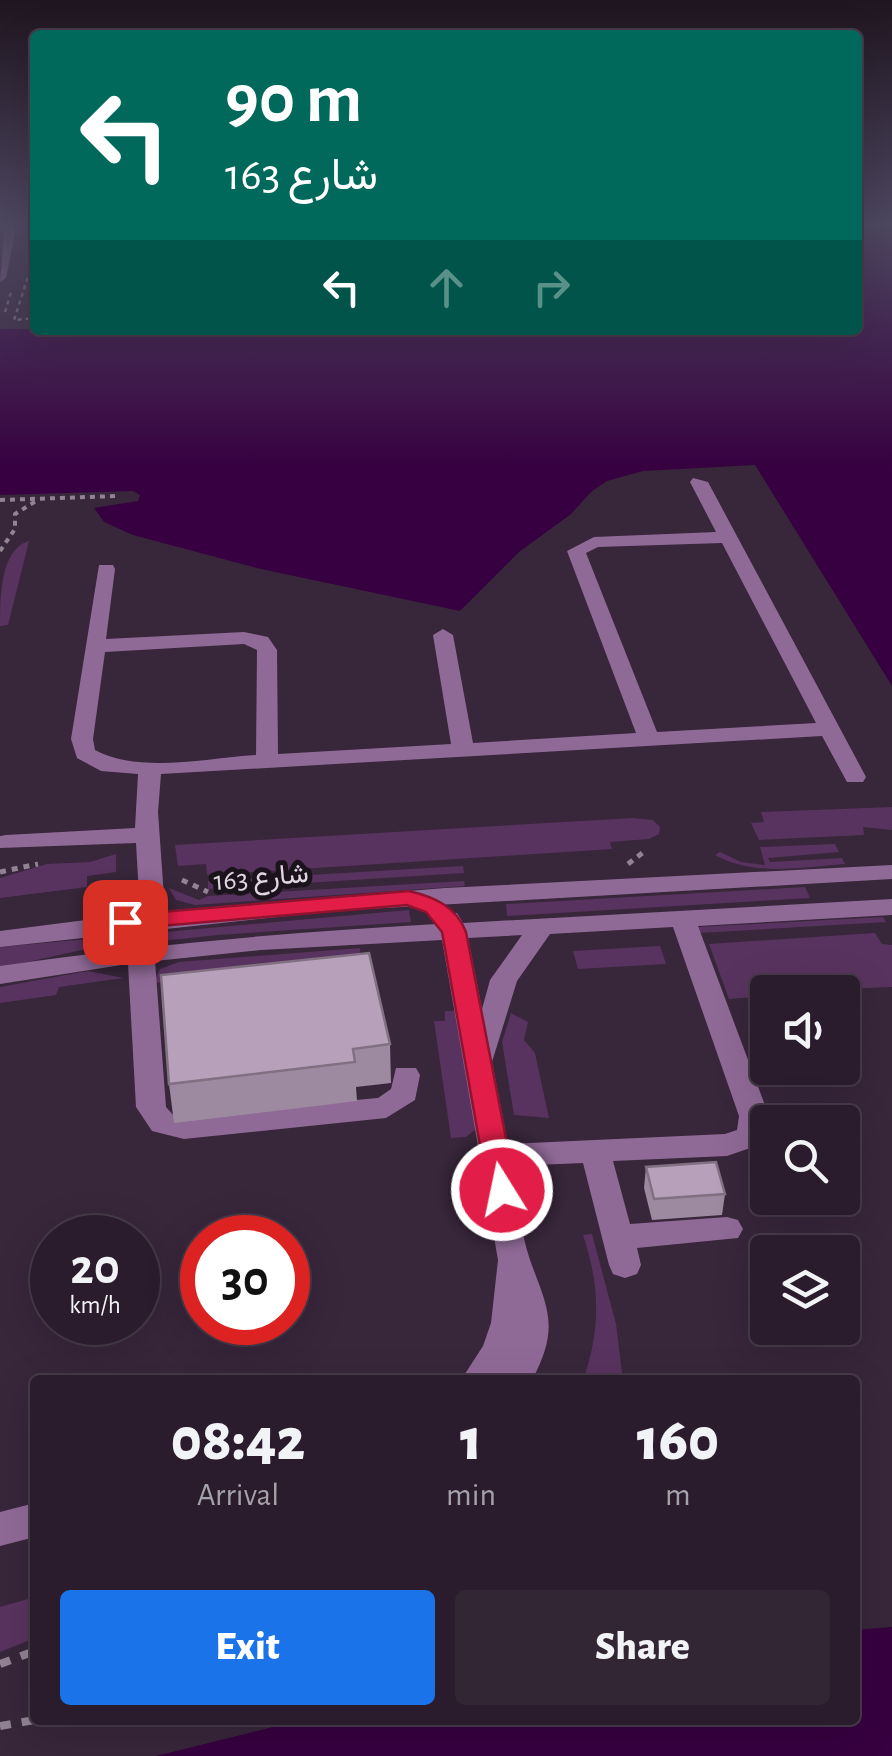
<!DOCTYPE html>
<meta charset="utf-8">
<style>
body{margin:0;font-family:"Alegreya Sans",Vazirmatn,sans-serif;background:#322534;color:#f1f3f6;height:100vh;display:flex;flex-direction:column;font-size:38px;white-space:nowrap}
*{box-sizing:border-box;margin:0}
p{font-size:32px;color:#a5a1a9}
.icon{flex:none;width:55px;height:55px;fill:none;stroke:currentColor;stroke-width:2;stroke-linecap:round;stroke-linejoin:round}
.map{position:relative;flex:1;overflow:hidden}
.details{position:absolute;left:30px;top:1375px;width:830px;height:350px;display:flex;flex-direction:column;background:#2a1c2c;border-radius:10px;box-shadow:0 10px 40px #0002,0 0 0 2px #463a48}
.details>*{flex:none}
.top-card{position:absolute;left:30px;top:30px;width:832px;height:305px;border-radius:10px;box-shadow:0 10px 40px #0002,0 0 0 2px #463a48;background:#00695c;color:#fff;overflow:hidden}
.controls{position:absolute;left:750px;top:975px;display:grid;gap:20px}
.controls a{display:grid;place-items:center;width:110px;height:110px;border-radius:10px;background:#2a1c2c;box-shadow:0 10px 40px #0002,0 0 0 2px #463a48;font-size:50px}
.speed{position:absolute;left:30px;top:1215px;display:flex;gap:20px;font-size:50px;font-weight:700;text-align:center}
.speed>*{display:grid;place-content:center;width:130px;height:130px;border-radius:50%;background:#2a1c2c;box-shadow:0 10px 40px #0002,0 0 0 2px #463a48;line-height:1}
.speed small{font-size:25px;font-weight:400}
.speed .limit{border:15px solid #d22;background:#fff;color:#111}
.pin{position:absolute;display:grid;place-items:center;width:85px;height:85px;color:#fff;margin:-42px;border-radius:20px;box-shadow:0 5px 15px #0006}
.me{position:absolute;width:110px;margin:-55px;rotate:350deg;stroke-linejoin:round;filter:drop-shadow(0 0 8px #0008)}
.turn{display:flex;align-items:center;gap:35px;height:210px;padding:0 30px;font-size:45px}
.turn .icon{width:130px;height:130px;stroke-width:2.5}
.turn b{display:block;font-size:70px;line-height:85px}
.lanes{display:flex;align-items:center;height:95px;padding:0 30px;background:#0003;justify-content:center;gap:50px;direction:ltr}
.lanes .off{opacity:.35}
.eta{display:flex;justify-content:space-evenly;align-items:center;height:170px;text-align:center}
.eta b{font-size:60px;font-weight:800;line-height:70px}
.primary-button{display:flex;gap:20px;margin-top:auto;padding:20px 30px}
.primary-button a{flex:1;height:115px;border-radius:10px;background:#1a73e8;color:#fff;font-size:40px;font-weight:800;line-height:115px;text-align:center}
.primary-button a+a{background:#322534;color:#f1f3f6}
.map>svg:first-child{display:block}
.green{fill:#59335f}
.water{fill:#370040}
.lines{fill:none;stroke-linecap:round;stroke-linejoin:round}
.path-far3{stroke:#928394;stroke-width:2.5;stroke-dasharray:4 4;stroke-linecap:butt}
.path-far2{stroke:#928394;stroke-width:4;stroke-dasharray:5 5;stroke-linecap:butt}
.path-far1{stroke:#928394;stroke-width:5;stroke-dasharray:6 6;stroke-linecap:butt}
.path{stroke:#928394;stroke-width:8;stroke-dasharray:11 11;stroke-linecap:butt}
.minor{fill:#906a97;fill-rule:evenodd}
.wall{fill:#9d8aa0}
.building{fill:#b7a0ba;stroke:#807082;stroke-width:2.5}
.route{fill:#e11d48;stroke:#92132f;stroke-width:2.5}
.labels{text-anchor:middle;stroke-width:10;stroke-linejoin:round;paint-order:stroke}
.street-label{font-size:28px;fill:#e0d5e2;stroke:#1b131c}
</style>
<div class="map">
<svg width="892" height="1756" viewBox="0 0 892 1756">
<rect width="100%" height="100%" fill="#38263b"/>
<g class="green">
<path d="M 29,541 L 8,625 L 0,626 C 0,598 0,549 29,541 Z"/>
<polygon points="892,807 892,830 863,827 864,835 759,840 751,823 764,822 761,812"/>
<polygon points="633,818 653,820 660,827 659,834 649,839 610,842 612,849 207,875 206,864 178,866 175,845"/>
<path d="M 835,844 L 839,852 L 768,858 L 770,862 L 842,858 L 845,864 C 802,867 754,877 715,855 L 720,852 L 741,862 L 765,865 L 760,847 Z"/>
<polygon points="116,854 116,872 87,876 87,887 0,898 0,878 47,864 90,862"/>
<polygon points="463,866 464,873 208,889 208,881"/>
<polygon points="464,881 465,886 195,905 176,900 169,888 199,900 208,896"/>
<polygon points="805,887 810,898 507,916 506,904"/>
<polygon points="409,910 411,922 218,935 86,949 0,968 0,947"/>
<polygon points="883,917 886,922 699,933 697,927"/>
<polygon points="875,933 882,944 892,945 892,987 768,992 767,996 729,999 709,944"/>
<polygon points="660,946 666,964 578,969 573,951"/>
<polygon points="360,948 361,963 153,983 160,969 179,962"/>
<polygon points="88,971 124,978 59,987 56,995 0,1003 0,987"/>
<polygon points="445,1011 456,1011 477,1128 466,1137 451,1138 434,1021 445,1021"/>
<polygon points="511,1013 528,1022 524,1040 535,1053 549,1118 514,1115 502,1042"/>
<path d="M 592,1234 L 616,1324 L 623,1380 L 583,1380 C 601,1330 600,1285 583,1235 Z"/>
<polygon points="35,1597 35,1638 0,1652 0,1607"/>
</g>
<g class="water">
<polygon points="858,223 892,223 892,686 755,465 643,471 607,481 592,491 571,514 519,552 460,611 261,569 133,535 104,522 94,508 138,501 140,495 133,491 0,495 0,329 858,330"/>
<polygon points="892,1627 892,1756 156,1756 301,1720 855,1720 855,1630"/>
</g>
<g class="lines">
<g class="path-far3">
<polyline points="35,255 14,320 35,318"/>
<polyline points="5,312 11,292"/>
</g>
<g class="path-far2">
<polyline points="0,500 118,496"/>
<polyline points="0,551 15,529 15,514 36,501"/>
</g>
<g class="path-far1">
<polyline points="628,864 645,851"/>
<polyline points="0,872 38,864"/>
<polyline points="182,880 208,892"/>
<polyline points="95,903 111,888"/>
</g>
<g class="path">
<polyline points="0,1664 35,1651"/>
<polyline points="0,1726 35,1720"/>
</g>
<g class="minor">
<polygon points="5,223 17,223 6,278 0,282"/>
<path d="M 693,478 L 708,482 L 866,777 L 863,782 L 847,782 L 822,736 L 161,774 L 158,812 L 165,911 L 445,888 L 892,865 L 892,879 L 333,911 L 0,947 L 0,931 L 140,913 L 136,843 L 0,848 L 0,836 L 6,835 L 135,828 L 138,774 L 101,771 L 77,758 L 71,739 L 99,565 L 113,565 L 115,569 L 106,639 L 244,632 L 268,637 L 277,650 L 278,754 L 451,744 L 433,635 L 443,629 L 453,635 L 473,743 L 636,733 L 567,551 L 594,537 L 716,532 L 690,482 ZM 722,543 L 816,723 L 657,732 L 586,553 L 598,547 ZM 244,644 L 257,650 L 256,755 C 206,758 140,774 95,750 L 93,739 L 105,652 Z"/>
<path d="M 892,899 L 892,915 L 698,926 L 769,1116 L 762,1144 L 727,1156 L 613,1161 L 630,1224 L 727,1217 L 738,1220 L 743,1229 L 738,1238 L 637,1248 L 641,1265 L 637,1274 L 625,1278 L 613,1274 L 609,1265 L 583,1163 L 512,1166 C 518,1196 520,1231 530,1260 C 548,1309 560,1328 532,1380 L 461,1380 L 483,1346 L 491,1323 L 498,1260 L 442,940 L 261,950 L 155,961 L 166,1107 L 174,1116 L 378,1098 L 391,1089 L 396,1068 L 416,1068 L 420,1075 L 415,1100 L 386,1118 L 184,1139 L 152,1131 L 136,1107 L 128,964 L 0,984 L 0,966 C 146,945 290,932 437,924 L 435,919 L 439,913 L 457,913 L 463,923 ZM 673,927 L 739,1116 L 737,1130 L 725,1134 L 508,1144 L 492,1062 L 517,981 L 550,934 ZM 522,935 L 490,980 L 482,1009 L 468,938 Z"/>
<polygon points="35,1503 35,1537 0,1546 0,1512"/>
</g>
</g>
<g class="wall">
<polygon points="161,975 390,1044 391,1083 356,1087 357,1101 174,1123 169,1084"/>
<polygon points="646,1167 725,1194 722,1215 652,1220 644,1188"/>
</g>
<g class="building">
<polygon points="369,953 390,1044 353,1049 355,1062 169,1084 161,975"/>
<polygon points="716,1162 725,1194 654,1199 646,1167"/>
</g>
<linearGradient id="sky" x2="0" y2="1"><stop stop-color="#1f1520"/><stop offset="0.48" stop-color="#4d4760"/><stop offset="1" stop-color="#4d4760" stop-opacity="0"/></linearGradient>
<rect width="892" height="469" fill="url(#sky)"/>
<path class="route" d="M 409,891 C 434,897 456,906 466,932 L 516,1190 L 512,1198 L 502,1201 L 492,1198 L 488,1190 L 442,932 L 426,912 L 407,905 L 125,929 L 113,922 L 125,915 Z"/>
<g class="labels">
<g class="street-label">
<text transform="translate(261 876) rotate(-5)" y="10">شارع 163</text>
</g>
</g>
</svg>
<div class="controls">
<a><svg class="icon" aria-label="sound" viewBox="0 0 24 24"><path d="M4 9h4l5-4v14l-5-4H4zM17 9q2 3 0 6"/></svg></a>
<a><svg class="icon" aria-label="search" viewBox="0 0 24 24"><circle cx="10" cy="10" r="6"/><path d="M15 15l6 6"/></svg></a>
<a><svg class="icon" aria-label="layers" viewBox="0 0 24 24"><path d="M12 4l9 5-9 5-9-5zM3 14l9 5 9-5"/></svg></a>
</div>
<div class="speed"><div>20<small>km/h</small></div><div class="limit">30</div></div>
<div class="pin" style="left:125px;top:922px;background:#d93025"><svg class="icon" aria-label="arrive" viewBox="0 0 24 24"><path d="M6 21V4h12l-3 4 3 4H6"/></svg></div>
<svg class="me" style="left:502px;top:1190px" viewBox="-20 -20 40 40"><circle r="17" fill="#e11d48" stroke="#fff" stroke-width="3"/><path d="M0-11L8 9 0 5-8 9z" fill="#fff"/></svg>
<div class="top-card">
<div class="turn"><svg class="icon" aria-label="left" viewBox="0 0 24 24"><path d="M17 20v-9H6M10 6l-5 5 5 5"/></svg><div><b>90 m</b>شارع 163</div></div>
<div class="lanes"><svg class="icon" aria-label="left" viewBox="0 0 24 24"><path d="M17 20v-9H6M10 6l-5 5 5 5"/></svg><svg class="icon off" aria-label="ahead" viewBox="0 0 24 24"><path d="M12 20V5M6 11l6-6 6 6"/></svg><svg class="icon off" aria-label="right" viewBox="0 0 24 24"><path d="M7 20v-9h11M14 6l5 5-5 5"/></svg></div>
</div>
<section class="details">
<div class="eta">
<div><b>08:42</b><p>Arrival</p></div>
<div><b>1</b><p>min</p></div>
<div><b>160</b><p>m</p></div>
</div>
<div class="primary-button"><a>Exit</a><a>Share</a></div>
</section>
</div>
